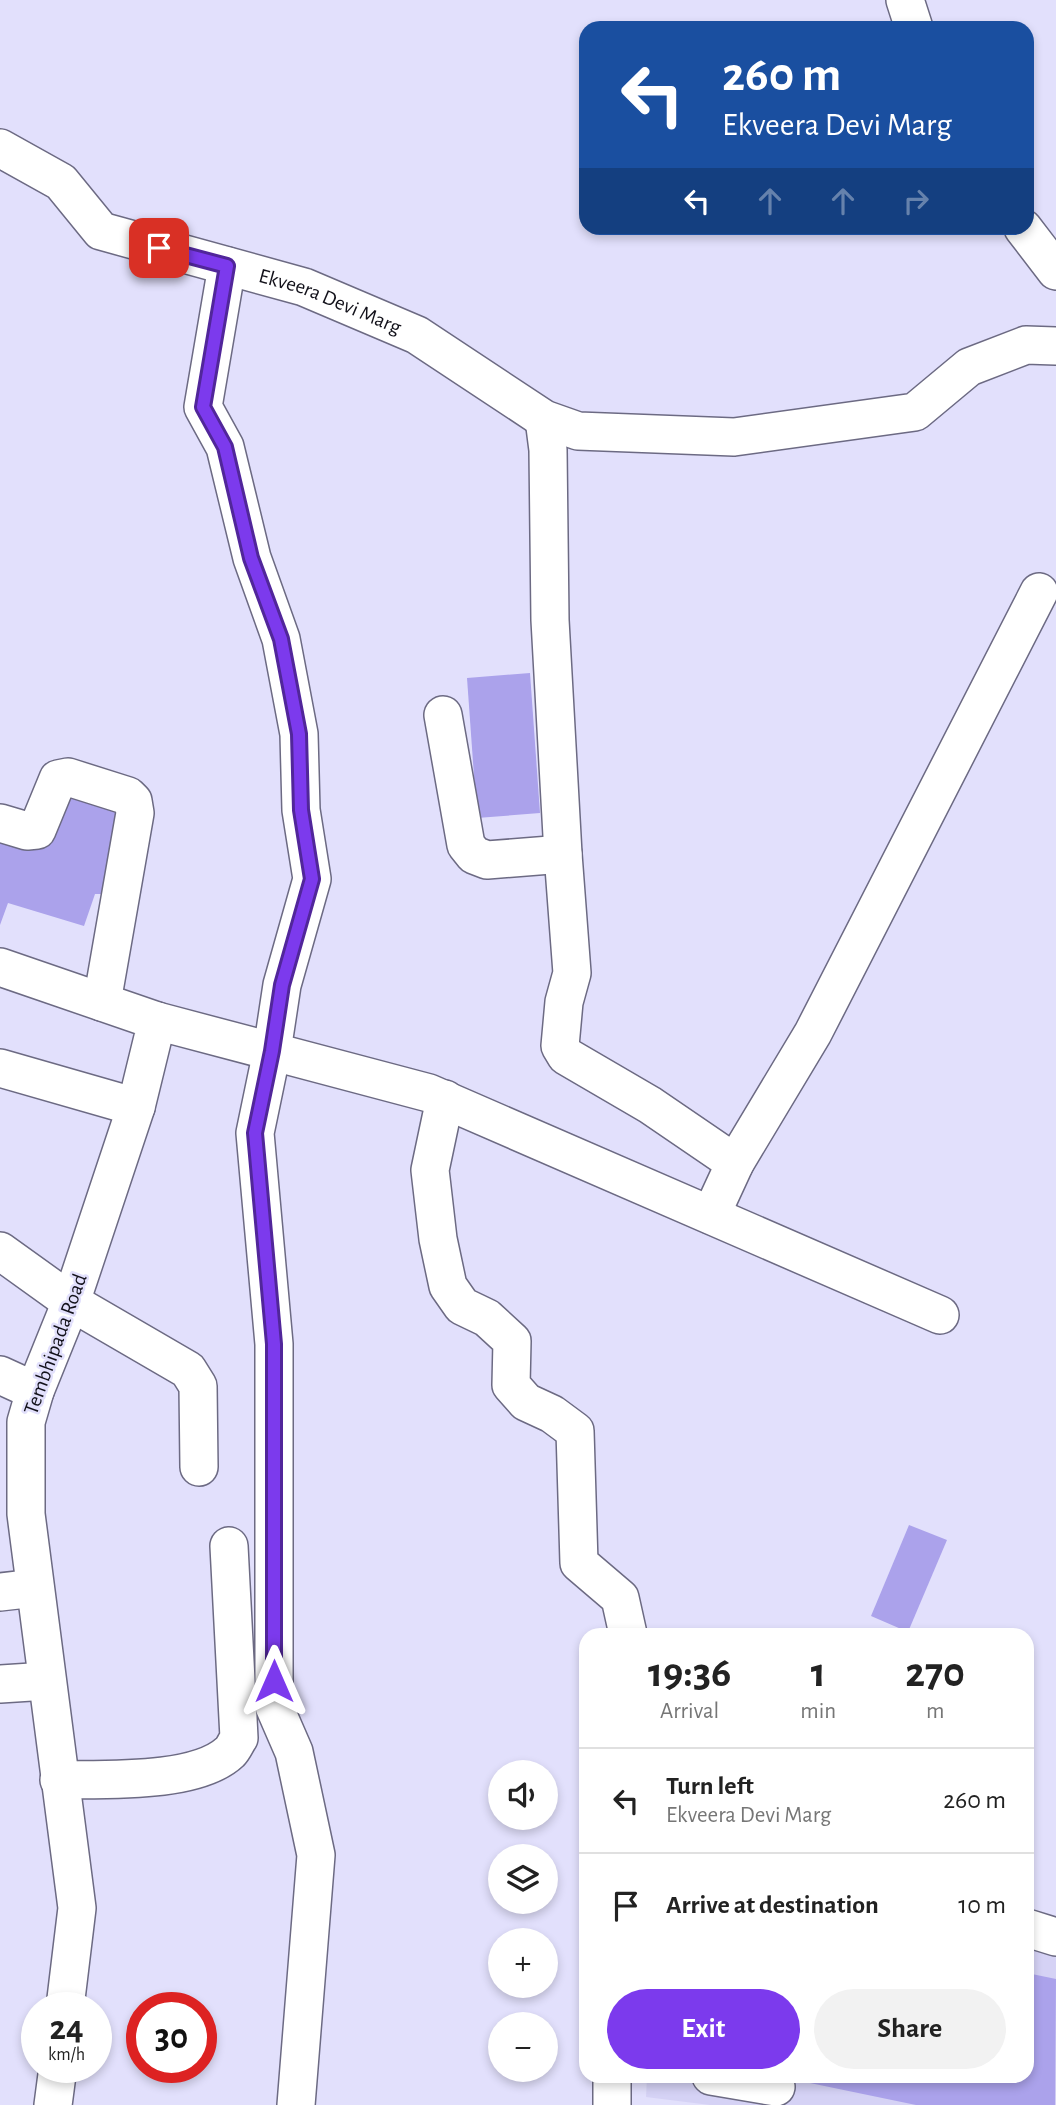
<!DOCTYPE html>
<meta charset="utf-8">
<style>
body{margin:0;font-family:"Alegreya Sans",sans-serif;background:#f2f2f2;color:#222;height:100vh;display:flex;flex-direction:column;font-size:26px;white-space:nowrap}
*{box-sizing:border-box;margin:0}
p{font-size:23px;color:#767676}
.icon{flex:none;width:38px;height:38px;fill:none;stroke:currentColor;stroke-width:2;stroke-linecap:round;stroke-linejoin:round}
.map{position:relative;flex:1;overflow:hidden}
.sheet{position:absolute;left:579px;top:1628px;width:455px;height:455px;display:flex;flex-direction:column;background:#fff;border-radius:21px;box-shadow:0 4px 10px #0003}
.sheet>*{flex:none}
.guide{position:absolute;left:579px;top:21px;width:455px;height:214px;border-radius:21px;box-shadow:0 4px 10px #0003;background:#1a4fa0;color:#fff;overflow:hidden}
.buttons{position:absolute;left:488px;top:1760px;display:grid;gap:14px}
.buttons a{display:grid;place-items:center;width:70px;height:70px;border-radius:50%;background:#fff;box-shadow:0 4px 10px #0003;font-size:35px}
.speed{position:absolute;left:21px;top:1992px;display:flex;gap:14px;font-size:35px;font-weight:700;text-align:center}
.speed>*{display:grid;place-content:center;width:91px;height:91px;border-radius:50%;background:#fff;box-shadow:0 4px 10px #0003;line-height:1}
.speed small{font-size:18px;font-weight:400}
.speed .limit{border:10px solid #d22;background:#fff;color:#111}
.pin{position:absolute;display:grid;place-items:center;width:60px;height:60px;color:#fff;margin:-30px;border-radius:14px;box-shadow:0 4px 10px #0006}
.me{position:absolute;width:77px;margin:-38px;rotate:0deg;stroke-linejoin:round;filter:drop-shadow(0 0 5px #0008)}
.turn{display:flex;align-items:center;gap:24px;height:147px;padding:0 28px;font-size:32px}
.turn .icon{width:91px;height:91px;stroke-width:2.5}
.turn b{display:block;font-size:49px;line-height:60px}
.lanes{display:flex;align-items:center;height:66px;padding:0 28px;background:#0003;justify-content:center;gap:35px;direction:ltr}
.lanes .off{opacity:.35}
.eta{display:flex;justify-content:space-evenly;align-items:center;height:119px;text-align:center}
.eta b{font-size:42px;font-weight:600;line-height:49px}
.button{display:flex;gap:14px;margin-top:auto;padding:14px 28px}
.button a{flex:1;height:80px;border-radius:42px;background:#7c3aed;color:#fff;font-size:28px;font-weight:600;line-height:80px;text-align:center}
.button a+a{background:#f2f2f2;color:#222}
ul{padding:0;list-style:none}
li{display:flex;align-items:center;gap:21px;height:105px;padding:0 28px;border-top:2px solid #e0e0e0}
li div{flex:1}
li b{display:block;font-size:26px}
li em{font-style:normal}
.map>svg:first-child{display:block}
.built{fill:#d5d2f5}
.building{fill:#aba2eb}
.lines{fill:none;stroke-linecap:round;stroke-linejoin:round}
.minor-casing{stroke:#6c6a83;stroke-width:40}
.minor{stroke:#fff;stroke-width:37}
.route-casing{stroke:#51269a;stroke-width:18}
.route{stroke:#7c3aed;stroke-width:12}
.labels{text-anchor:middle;stroke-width:5;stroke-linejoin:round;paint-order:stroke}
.street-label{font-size:21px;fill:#12111a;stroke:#e2e0fc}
</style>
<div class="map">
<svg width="1056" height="2105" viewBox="0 0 1056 2105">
<rect width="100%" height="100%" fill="#e2e0fc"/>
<polygon class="built" points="1027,1940 1056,1948 1056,2105 710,2105 646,2097 647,2076 1027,2076"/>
<g class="building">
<polygon points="530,673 540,813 477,818 467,678"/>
<polygon points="64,786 128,805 118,894 95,894 84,926 8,903 0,925 0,831"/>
<polygon points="909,1525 947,1540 908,1632 871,1616"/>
<polygon points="1027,1973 1056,1979 1055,2105 916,2105 781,2077 1027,2076"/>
</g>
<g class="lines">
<defs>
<g id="minor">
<polyline points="905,0 914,28"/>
<path id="s1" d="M 0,148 L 61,182 L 101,231 L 304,287 L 417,335 L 544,419 L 578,431 L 734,437 L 915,412 L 969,367 L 1026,345 L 1056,346"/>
<polyline points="1023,228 1056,271"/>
<polyline points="227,266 203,407 225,447 252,558 281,639 299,734 301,810 312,879 282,985 272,1051 255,1133 274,1344 274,1706 294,1752 316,1855 296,2105"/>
<polyline points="544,419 548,450 550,620 563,854 572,973 564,1002 560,1046 566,1056 650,1105 735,1163"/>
<polyline points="443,715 466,845 474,855 487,860 563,854"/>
<polyline points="0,823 27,831 37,830 58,779 68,777 128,796 133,801 135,813 102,1002"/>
<polyline points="0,967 157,1021 136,1107 71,1302 35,1391 26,1422 26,1514 77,1908 65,2007"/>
<polyline points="157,1021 429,1093 940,1315"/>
<polyline points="0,1068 136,1107"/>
<polyline points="445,1099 430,1170 438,1239 448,1286 462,1306 487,1318 512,1341 511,1385 526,1402 552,1414 575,1431 579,1563 620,1598 628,1634"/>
<polyline points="711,1215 735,1163 813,1033 1039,592"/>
<polyline points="0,1251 71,1302 188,1370 198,1386 199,1467"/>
<polyline points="0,1375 35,1391"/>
<polyline points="0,1592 35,1588"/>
<polyline points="0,1684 47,1681"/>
<path d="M 59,1780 C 104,1779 196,1784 230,1752 C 234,1748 236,1742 239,1738 L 229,1546"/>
<polyline points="1027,1928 1056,1937"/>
<polyline points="612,2076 612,2105"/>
<polyline points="711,2076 776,2087"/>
<polyline points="53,2105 58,2067"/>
</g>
</defs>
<use href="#minor" class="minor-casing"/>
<use href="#minor" class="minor"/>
</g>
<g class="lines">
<defs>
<polyline id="route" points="159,248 227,266 203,407 225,447 251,558 281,639 299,734 301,810 312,879 282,985 272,1051 255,1133 274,1344 274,1681"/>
</defs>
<use href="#route" class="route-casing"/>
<use href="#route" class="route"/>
</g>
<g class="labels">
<g class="street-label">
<text dy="7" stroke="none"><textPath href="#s1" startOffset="373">Ekveera Devi Marg</textPath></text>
<text transform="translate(55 1344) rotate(-70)" y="7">Tembhipada Road</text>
</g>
</g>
</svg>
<div class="buttons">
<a><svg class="icon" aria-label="sound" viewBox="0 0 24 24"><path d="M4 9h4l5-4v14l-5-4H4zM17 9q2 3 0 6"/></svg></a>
<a><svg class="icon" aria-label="layers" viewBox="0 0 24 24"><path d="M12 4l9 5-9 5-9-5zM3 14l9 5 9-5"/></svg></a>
<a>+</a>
<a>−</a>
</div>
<div class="speed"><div>24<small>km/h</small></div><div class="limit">30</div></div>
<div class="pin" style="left:159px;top:248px;background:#d93025"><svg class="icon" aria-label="arrive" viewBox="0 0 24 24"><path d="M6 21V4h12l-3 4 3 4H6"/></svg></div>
<svg class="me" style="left:274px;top:1681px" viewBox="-20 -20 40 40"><path d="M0-17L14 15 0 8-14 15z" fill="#7c3aed" stroke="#fff" stroke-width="4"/></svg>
<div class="guide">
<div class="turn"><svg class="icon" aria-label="left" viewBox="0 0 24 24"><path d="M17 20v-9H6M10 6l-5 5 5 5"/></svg><div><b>260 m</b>Ekveera Devi Marg</div></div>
<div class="lanes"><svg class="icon" aria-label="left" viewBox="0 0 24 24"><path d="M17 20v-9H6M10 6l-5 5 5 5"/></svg><svg class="icon off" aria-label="ahead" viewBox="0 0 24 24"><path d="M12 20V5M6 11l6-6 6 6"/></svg><svg class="icon off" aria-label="ahead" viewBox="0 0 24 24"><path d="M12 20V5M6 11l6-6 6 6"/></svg><svg class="icon off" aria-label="right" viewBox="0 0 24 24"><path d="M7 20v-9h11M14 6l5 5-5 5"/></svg></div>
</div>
<section class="sheet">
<div class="eta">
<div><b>19:36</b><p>Arrival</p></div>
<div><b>1</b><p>min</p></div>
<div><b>270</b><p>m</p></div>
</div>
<ul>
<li><svg class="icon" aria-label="left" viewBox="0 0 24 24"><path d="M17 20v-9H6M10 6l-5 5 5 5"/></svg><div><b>Turn left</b><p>Ekveera Devi Marg</p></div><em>260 m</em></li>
<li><svg class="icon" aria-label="arrive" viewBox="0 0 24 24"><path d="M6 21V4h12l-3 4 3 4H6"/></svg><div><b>Arrive at destination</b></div><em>10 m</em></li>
</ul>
<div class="button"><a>Exit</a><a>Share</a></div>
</section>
</div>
